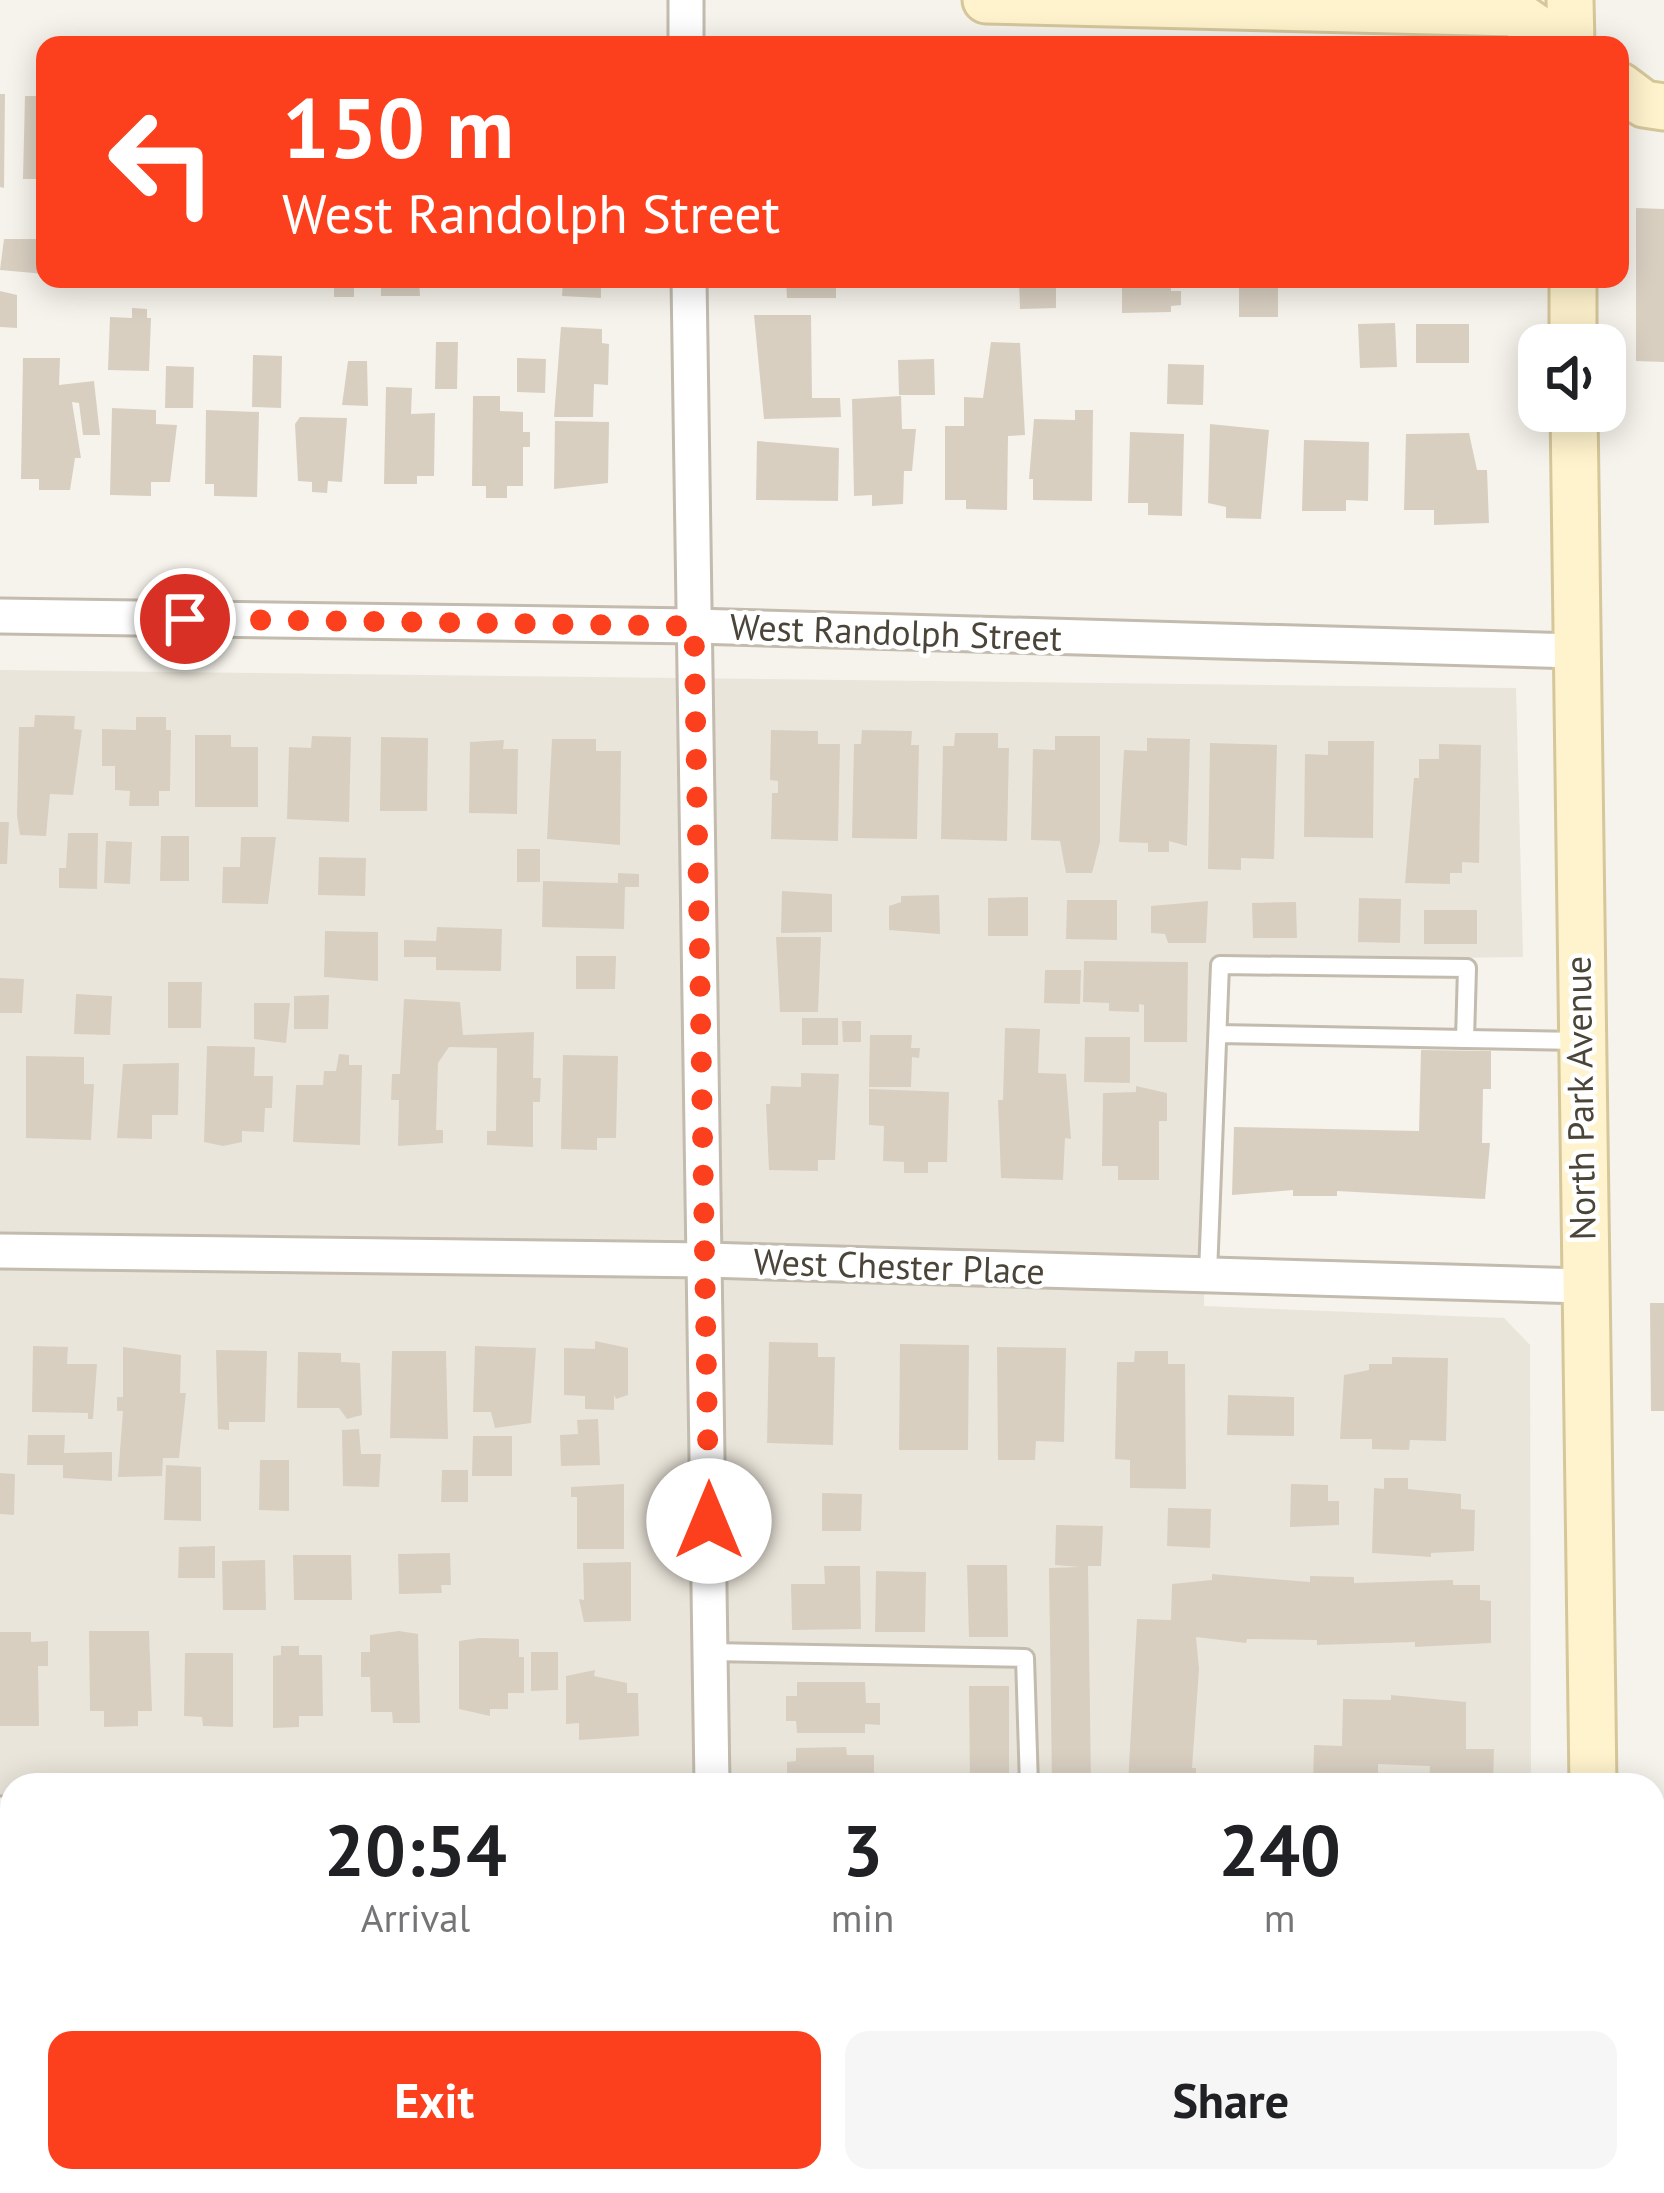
<!DOCTYPE html>
<style>
body{margin:0;font-family:"PT Sans",sans-serif;background:#f6f6f6;color:#202124;height:100vh;display:flex;flex-direction:column;font-size:45px;white-space:nowrap}
*{box-sizing:border-box;margin:0}
p{font-size:39px;color:#757577}
.icon{flex:none;width:66px;height:66px;fill:none;stroke:currentColor;stroke-width:2;stroke-linecap:round;stroke-linejoin:round}
.map{position:relative;flex:1;overflow:hidden}
.sheet{position:absolute;left:0px;top:1773px;width:1665px;height:420px;display:flex;flex-direction:column;background:#fff;border-radius:36px 36px 0 0;box-shadow:0 6px 30px #0003}
.sheet>*{flex:none}
.hud{position:absolute;left:36px;top:36px;width:1593px;height:252px;border-radius:24px;box-shadow:0 6px 30px #0003;background:#fc3f1d;color:#fff;overflow:hidden}
.fabs{position:absolute;left:1518px;top:324px;display:grid;gap:24px}
.fabs a{display:grid;place-items:center;width:108px;height:108px;border-radius:24px;background:#fff;box-shadow:0 6px 30px #0003;font-size:60px}
.pin{position:absolute;display:grid;place-items:center;width:102px;height:102px;color:#fff;margin:-51px;border:6px solid #fff;border-radius:50%;box-shadow:0 3px 12px #0007}
.me{position:absolute;width:132px;margin:-66px;rotate:0deg;stroke-linejoin:round;filter:drop-shadow(0 0 9px #0008)}
.turn{display:flex;align-items:center;gap:42px;height:252px;padding:0 48px;font-size:54px}
.turn .icon{width:156px;height:156px;stroke-width:2.5}
.turn b{display:block;font-size:84px;line-height:102px}
.eta{display:flex;justify-content:space-evenly;align-items:center;height:204px;text-align:center}
.eta b{font-size:72px;font-weight:700;line-height:84px}
.action{display:flex;gap:24px;margin-top:auto;padding:24px 48px}
.action a{flex:1;height:138px;border-radius:24px;background:#fc3f1d;color:#fff;font-size:48px;font-weight:700;line-height:138px;text-align:center}
.action a+a{background:#f6f6f6;color:#202124}
.map>svg:first-child{display:block}
.residential{fill:#eae5da}
.building{fill:#d8cfc1}
.lines{fill:none;stroke-linecap:round;stroke-linejoin:round}
.lane-casing{stroke:#c2bbae;stroke-width:22}
.street-casing{stroke:#c2bbae;stroke-width:39}
.secondary-casing{stroke:#d6c79b;stroke-width:51}
.lane{stroke:#fff;stroke-width:16}
.street{stroke:#fff;stroke-width:33}
.secondary{stroke:#fff3cd;stroke-width:45}
.route{stroke:#fc3f1d;stroke-width:21;stroke-dasharray:0 37.8}
.labels{text-anchor:middle;stroke-width:9;stroke-linejoin:round;paint-order:stroke}
.street-label{font-size:36px;fill:#4b4439;stroke:#fff}
</style>
<div class="map">
<svg width="1664" height="2193" viewBox="0 0 1664 2193">
<rect width="100%" height="100%" fill="#f6f3ec"/>
<polygon class="residential" points="0,670 1516,688 1523,957 1211,961 1204,1306 1504,1318 1530,1345 1531,1785 12,1785 12,2181 1531,2181 1531,2193 0,2193"/>
<g class="building">
<polygon points="0,94 5,94 4,188 0,187"/>
<polygon points="25,96 45,96 45,179 23,179"/>
<polygon points="1636,208 1664,209 1664,362 1636,361"/>
<polygon points="4,239 45,239 45,274 0,270"/>
<polygon points="334,279 371,279 371,286 354,286 354,297 334,297"/>
<polygon points="381,279 419,279 420,296 381,296"/>
<polygon points="563,279 601,279 601,298 562,296"/>
<polygon points="786,279 836,279 836,298 787,298"/>
<polygon points="1019,279 1056,279 1056,308 1020,309"/>
<polygon points="1122,279 1171,279 1171,291 1181,291 1181,305 1171,306 1171,312 1122,313"/>
<rect x="1239" y="285" width="39" height="32"/>
<polygon points="0,291 17,295 17,328 0,327"/>
<polygon points="132,308 147,309 147,318 151,318 149,371 108,370 110,317 132,318"/>
<polygon points="754,315 811,315 812,398 840,398 841,417 764,419"/>
<polygon points="1395,323 1397,367 1360,368 1358,324"/>
<rect x="1416" y="324" width="53" height="39"/>
<polygon points="561,327 602,329 602,343 609,344 608,385 594,384 593,417 554,417"/>
<polygon points="436,342 458,342 457,389 435,389"/>
<polygon points="991,342 1020,343 1025,435 1008,436 1007,510 966,509 966,500 945,500 945,426 964,426 964,397 983,398"/>
<polygon points="253,355 282,356 281,408 252,407"/>
<polygon points="23,358 60,358 59,385 94,381 100,435 83,435 79,403 72,402 81,458 75,458 70,490 39,490 39,479 21,479"/>
<polygon points="517,358 546,359 545,393 517,392"/>
<polygon points="934,359 935,395 899,395 898,360"/>
<polygon points="348,361 367,361 368,406 342,405"/>
<polygon points="1168,364 1204,365 1203,405 1167,404"/>
<polygon points="166,366 194,367 193,408 165,408"/>
<polygon points="386,387 412,388 411,414 435,413 434,476 417,476 417,484 384,484"/>
<polygon points="473,396 500,396 500,411 523,412 523,432 530,432 530,447 523,447 523,486 507,486 507,498 486,498 486,486 472,486"/>
<polygon points="901,396 902,429 916,429 912,471 904,471 903,504 872,506 872,495 854,496 852,399"/>
<polygon points="112,408 156,410 156,424 177,425 170,482 151,482 151,496 110,495"/>
<polygon points="206,410 259,412 257,497 214,496 214,484 205,484"/>
<polygon points="1075,410 1093,410 1092,501 1033,500 1033,479 1029,479 1034,419 1075,420"/>
<polygon points="300,417 347,418 342,482 328,481 327,493 312,492 312,482 298,481 295,424"/>
<polygon points="555,421 609,422 608,483 554,489"/>
<polygon points="1210,424 1269,430 1261,519 1226,518 1226,507 1208,503"/>
<polygon points="1130,432 1184,434 1182,516 1148,515 1148,503 1128,503"/>
<polygon points="1469,433 1477,470 1487,470 1489,523 1434,525 1434,510 1404,510 1406,434"/>
<polygon points="1304,440 1369,442 1368,501 1346,500 1346,511 1302,511"/>
<polygon points="757,441 839,448 838,501 756,500"/>
<polygon points="35,715 75,716 74,729 82,730 73,795 50,794 46,836 20,835 17,816 19,727 34,727"/>
<polygon points="136,717 166,717 166,730 171,730 170,791 159,791 159,806 129,806 130,791 115,790 115,766 102,766 102,729 136,730"/>
<polygon points="771,730 818,731 818,744 840,744 838,841 771,839 772,793 778,793 778,781 770,780"/>
<polygon points="862,730 912,731 911,745 919,745 917,839 852,838 854,744 861,744"/>
<polygon points="955,733 998,733 998,748 1009,748 1007,841 941,839 943,746 954,746"/>
<polygon points="195,735 231,735 231,747 258,747 258,807 195,807"/>
<polygon points="312,736 351,737 349,822 287,819 289,747 311,748"/>
<polygon points="1055,736 1100,736 1100,842 1092,873 1066,873 1060,841 1031,840 1033,749 1055,750"/>
<polygon points="381,737 428,738 427,811 380,811"/>
<polygon points="1147,738 1190,739 1187,846 1169,841 1169,852 1148,852 1148,843 1119,842 1124,750 1147,751"/>
<polygon points="552,739 596,739 596,751 621,751 620,845 547,839"/>
<polygon points="504,740 503,749 518,749 517,814 469,813 470,742"/>
<polygon points="1328,741 1374,741 1373,838 1304,837 1305,754 1328,755"/>
<polygon points="1210,743 1277,745 1274,859 1241,858 1241,870 1208,869"/>
<polygon points="1439,744 1481,745 1479,863 1462,862 1462,873 1450,873 1450,884 1405,883 1414,778 1419,778 1419,759 1439,759"/>
<polygon points="0,822 9,822 7,864 0,864"/>
<polygon points="68,833 98,833 97,889 59,888 59,868 66,868"/>
<polygon points="161,836 189,836 189,881 160,881"/>
<polygon points="241,837 276,837 268,904 222,903 223,867 240,867"/>
<polygon points="106,841 132,842 130,884 104,883"/>
<rect x="517" y="849" width="23" height="33"/>
<polygon points="319,857 366,858 365,896 318,895"/>
<polygon points="618,873 639,874 639,887 625,887 624,929 542,927 543,881 618,883"/>
<polygon points="782,891 832,894 832,932 781,933"/>
<polygon points="939,895 940,934 889,930 889,906 901,902 901,896"/>
<polygon points="1028,897 1028,936 988,936 988,898"/>
<polygon points="1359,898 1401,899 1400,943 1358,942"/>
<polygon points="1067,900 1117,900 1117,940 1066,939"/>
<polygon points="1208,901 1206,943 1168,943 1165,934 1151,933 1151,906"/>
<polygon points="1296,902 1297,938 1253,938 1252,903"/>
<rect x="1424" y="910" width="53" height="34"/>
<polygon points="437,927 502,929 501,971 436,970 436,957 404,957 404,940 436,941"/>
<polygon points="325,931 378,932 378,981 324,977"/>
<polygon points="776,937 821,937 818,1012 780,1012"/>
<polygon points="576,956 616,956 615,989 576,989"/>
<polygon points="1084,961 1188,962 1187,1042 1144,1042 1144,1005 1139,1004 1139,1012 1109,1011 1109,1003 1083,1002"/>
<polygon points="1045,970 1081,970 1080,1004 1044,1003"/>
<polygon points="0,978 24,979 22,1013 0,1013"/>
<polygon points="168,982 202,982 201,1028 168,1028"/>
<polygon points="76,994 112,996 110,1035 74,1034"/>
<polygon points="329,995 328,1029 294,1029 294,996"/>
<polygon points="404,999 460,1002 463,1035 534,1032 533,1078 541,1078 540,1102 533,1102 533,1147 487,1145 487,1131 496,1131 497,1048 449,1047 438,1063 436,1130 443,1130 443,1143 398,1146 399,1100 391,1100 392,1074 400,1074"/>
<polygon points="254,1003 290,1003 286,1043 254,1039"/>
<rect x="802" y="1018" width="36" height="27"/>
<polygon points="842,1021 861,1021 861,1042 843,1042"/>
<polygon points="1005,1028 1040,1029 1038,1073 1066,1074 1071,1139 1065,1138 1063,1180 1001,1178 998,1100 1003,1100"/>
<polygon points="870,1035 912,1035 911,1048 920,1048 919,1058 912,1057 911,1087 869,1087"/>
<polygon points="1085,1037 1130,1037 1130,1083 1084,1082"/>
<polygon points="207,1046 255,1047 254,1076 273,1076 272,1108 265,1108 264,1132 242,1131 242,1142 223,1146 204,1142"/>
<polygon points="1421,1050 1491,1051 1491,1089 1483,1089 1482,1143 1490,1143 1485,1199 1337,1191 1337,1196 1293,1196 1293,1190 1232,1195 1234,1127 1419,1131"/>
<polygon points="339,1054 349,1055 349,1065 362,1065 360,1145 293,1142 296,1085 323,1085 324,1071 336,1071"/>
<polygon points="563,1055 618,1056 616,1138 597,1138 597,1150 561,1149"/>
<polygon points="26,1056 84,1057 84,1084 94,1084 91,1140 26,1138"/>
<polygon points="179,1063 178,1115 152,1115 152,1139 117,1138 123,1064"/>
<polygon points="801,1073 839,1074 835,1160 818,1160 818,1171 769,1170 766,1104 770,1104 771,1086 801,1087"/>
<polygon points="1136,1086 1167,1093 1167,1121 1159,1121 1159,1180 1118,1180 1118,1166 1102,1166 1103,1093 1136,1092"/>
<polygon points="869,1089 949,1092 947,1162 928,1162 928,1173 904,1173 904,1162 883,1161 884,1126 869,1125"/>
<polygon points="1650,1303 1664,1303 1664,1411 1651,1411"/>
<polygon points="595,1341 628,1348 628,1395 616,1399 614,1395 614,1410 585,1409 585,1396 564,1395 564,1348 595,1349"/>
<polygon points="769,1342 818,1343 818,1357 835,1357 833,1445 767,1443"/>
<polygon points="900,1344 969,1345 968,1450 899,1450"/>
<polygon points="33,1346 68,1347 67,1364 97,1364 93,1419 88,1419 88,1413 32,1412"/>
<polygon points="475,1346 536,1348 531,1423 495,1428 491,1412 473,1412"/>
<polygon points="123,1347 181,1355 180,1393 186,1393 179,1458 163,1458 162,1476 118,1477 123,1411 117,1411 117,1397 123,1397"/>
<polygon points="997,1347 1066,1348 1064,1442 1036,1441 1035,1460 998,1460"/>
<polygon points="216,1350 267,1351 265,1422 229,1422 229,1430 218,1429"/>
<polygon points="392,1351 446,1351 448,1439 390,1438"/>
<polygon points="1135,1351 1168,1351 1168,1364 1185,1364 1186,1489 1130,1488 1130,1460 1115,1459 1117,1362 1134,1362"/>
<polygon points="298,1352 341,1353 341,1362 360,1363 362,1415 347,1419 339,1408 297,1408"/>
<polygon points="1392,1357 1448,1358 1446,1441 1410,1440 1409,1450 1372,1449 1372,1439 1340,1439 1344,1375 1369,1370 1369,1364 1392,1364"/>
<polygon points="1228,1395 1294,1397 1294,1436 1227,1435"/>
<polygon points="598,1419 600,1465 561,1466 560,1435 578,1434 577,1420"/>
<polygon points="359,1429 361,1454 381,1454 379,1487 343,1486 342,1430"/>
<polygon points="28,1435 65,1435 64,1453 112,1452 112,1481 63,1478 63,1465 27,1465"/>
<polygon points="473,1436 512,1436 512,1476 472,1476"/>
<polygon points="260,1460 289,1460 289,1511 259,1510"/>
<polygon points="166,1465 201,1467 201,1521 164,1520"/>
<polygon points="442,1470 468,1470 468,1502 441,1502"/>
<polygon points="0,1473 15,1474 14,1515 0,1514"/>
<polygon points="1384,1478 1408,1478 1408,1489 1461,1494 1461,1509 1475,1510 1474,1551 1431,1553 1431,1557 1372,1553 1374,1488 1384,1489"/>
<polygon points="624,1484 624,1549 577,1549 577,1497 571,1497 571,1487"/>
<polygon points="1291,1484 1328,1485 1328,1501 1339,1501 1339,1525 1290,1527"/>
<polygon points="822,1493 862,1494 861,1531 822,1531"/>
<polygon points="1168,1508 1211,1509 1210,1548 1167,1546"/>
<polygon points="1056,1525 1103,1526 1101,1566 1088,1566 1091,1785 1052,1785 1049,1568 1080,1567 1055,1565"/>
<polygon points="215,1546 215,1578 178,1578 179,1547"/>
<polygon points="450,1553 451,1585 441,1585 442,1593 399,1594 398,1554"/>
<polygon points="293,1555 351,1555 352,1600 294,1600"/>
<polygon points="265,1560 266,1610 223,1610 222,1561"/>
<polygon points="631,1562 631,1621 584,1622 579,1599 584,1600 583,1563"/>
<polygon points="967,1565 1007,1565 1008,1637 969,1637"/>
<polygon points="824,1566 860,1566 861,1629 792,1630 791,1584 825,1584"/>
<polygon points="876,1571 926,1572 925,1632 875,1632"/>
<polygon points="1212,1574 1310,1582 1310,1576 1354,1577 1354,1583 1453,1580 1453,1585 1480,1585 1480,1600 1491,1601 1491,1643 1415,1647 1415,1642 1317,1645 1317,1640 1247,1639 1246,1643 1196,1637 1199,1669 1192,1768 1196,1768 1196,1785 1128,1785 1137,1619 1171,1620 1172,1584 1212,1580"/>
<polygon points="89,1631 149,1631 152,1711 138,1711 138,1726 104,1727 104,1711 90,1711"/>
<polygon points="399,1631 418,1634 420,1723 393,1723 392,1712 371,1712 370,1677 361,1677 361,1652 370,1652 370,1635"/>
<polygon points="0,1632 31,1632 31,1642 48,1641 48,1666 38,1666 39,1726 0,1726"/>
<polygon points="479,1638 519,1639 519,1657 524,1657 524,1693 508,1693 508,1709 490,1709 490,1716 459,1709 459,1641"/>
<polygon points="281,1646 299,1646 299,1655 322,1655 323,1716 299,1716 299,1727 273,1728 273,1656 281,1655"/>
<polygon points="531,1652 558,1652 558,1690 531,1691"/>
<polygon points="185,1653 233,1653 233,1727 203,1726 202,1717 184,1716"/>
<polygon points="595,1670 594,1676 627,1683 627,1693 638,1693 639,1736 579,1740 579,1723 566,1724 566,1676"/>
<polygon points="797,1682 865,1682 866,1703 880,1703 880,1725 865,1724 865,1733 797,1733 796,1721 786,1721 786,1696 797,1696"/>
<polygon points="969,1686 1009,1686 1009,1785 970,1785"/>
<polygon points="1391,1695 1466,1702 1466,1749 1494,1749 1493,1785 1429,1785 1430,1766 1378,1764 1378,1785 1313,1785 1314,1745 1342,1746 1343,1699 1391,1700"/>
<polygon points="846,1747 847,1755 874,1755 874,1785 787,1785 787,1762 796,1761 796,1748"/>
<polygon points="12,1891 12,1944 0,1945 0,1892"/>
<rect x="0" y="1997" width="12" height="59"/>
<polygon points="0,2137 12,2137 12,2181 59,2181 59,2193 0,2193"/>
</g>
<g class="lines">
<defs>
<g id="lane">
<polyline points="1465,1039 1578,1041"/>
<polyline points="1208,1274 1220,965 1467,968 1465,1039 1218,1034"/>
<polyline points="710,1652 1025,1658 1029,1785"/>
<polyline points="1055,2181 1600,2187"/>
</g>
<g id="street">
<polyline points="686,0 686,45"/>
<polyline points="689,279 712,1785"/>
<polyline points="0,616 694,626 1576,651"/>
<polyline points="0,1251 707,1260 1582,1286"/>
<polyline points="0,1814 12,1814"/>
<polyline points="139,2181 139,2193"/>
<polyline points="717,2181 717,2193"/>
</g>
<g id="secondary">
<polyline points="986,0 1515,13 1561,45"/>
<polyline points="1570,0 1571,45"/>
<polyline points="1620,86 1644,104 1664,107"/>
<polyline points="1573,279 1573,345"/>
<polyline points="1574,411 1593,1785"/>
<polyline points="1601,2181 1602,2193"/>
</g>
</defs>
<use href="#lane" class="lane-casing"/>
<use href="#street" class="street-casing"/>
<use href="#secondary" class="secondary-casing"/>
<use href="#lane" class="lane"/>
<use href="#street" class="street"/>
<use href="#secondary" class="secondary"/>
</g>
<g class="lines">
<polyline class="route" points="185,619 694,626 709,1521"/>
</g>
<g class="labels">
<g class="street-label">
<text transform="translate(896 632) rotate(2)" y="13">West Randolph Street</text>
<text transform="translate(1580 1098) rotate(-91)" y="13">North Park Avenue</text>
<text transform="translate(899 1266) rotate(2)" y="13">West Chester Place</text>
</g>
</g>
</svg>
<div class="fabs">
<a><svg class="icon" aria-label="sound" viewBox="0 0 24 24"><path d="M4 9h4l5-4v14l-5-4H4zM17 9q2 3 0 6"/></svg></a>
</div>
<div class="pin" style="left:185px;top:619px;background:#d93025"><svg class="icon" aria-label="arrive" viewBox="0 0 24 24"><path d="M6 21V4h12l-3 4 3 4H6"/></svg></div>
<svg class="me" style="left:709px;top:1521px" viewBox="-20 -20 40 40"><circle r="19" fill="#fff"/><path d="M0-13L10 11 0 6-10 11z" fill="#fc3f1d"/></svg>
<div class="hud">
<div class="turn"><svg class="icon" aria-label="left" viewBox="0 0 24 24"><path d="M17 20v-9H6M10 6l-5 5 5 5"/></svg><div><b>150 m</b>West Randolph Street</div></div>
</div>
<section class="sheet">
<div class="eta">
<div><b>20:54</b><p>Arrival</p></div>
<div><b>3</b><p>min</p></div>
<div><b>240</b><p>m</p></div>
</div>
<div class="action"><a>Exit</a><a>Share</a></div>
</section>
</div>
